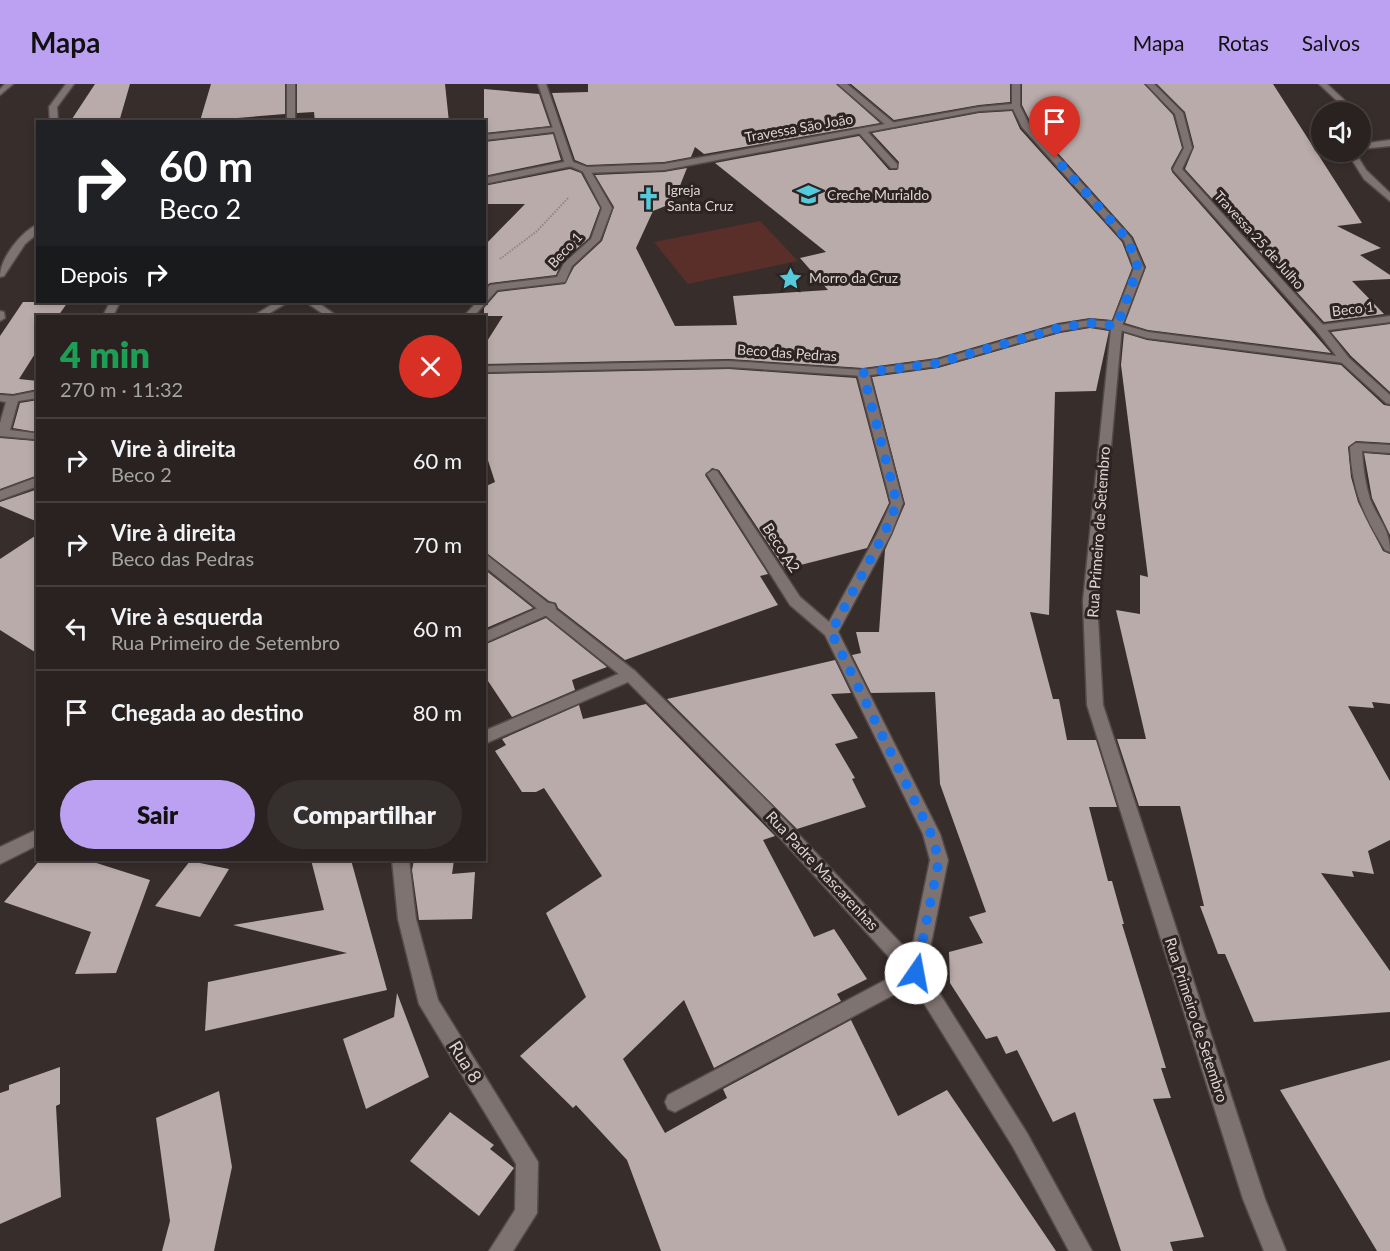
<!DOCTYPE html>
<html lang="pt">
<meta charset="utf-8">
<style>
body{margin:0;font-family:Lato,sans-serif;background:#352f2d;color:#f1f3f6;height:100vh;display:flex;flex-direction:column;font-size:22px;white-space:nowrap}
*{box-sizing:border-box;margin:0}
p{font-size:20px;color:#a5a4a5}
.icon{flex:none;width:33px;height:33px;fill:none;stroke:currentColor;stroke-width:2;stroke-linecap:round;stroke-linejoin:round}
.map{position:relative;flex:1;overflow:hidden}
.side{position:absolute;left:36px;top:231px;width:450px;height:546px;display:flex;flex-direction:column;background:#292220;border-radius:0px;box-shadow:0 3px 9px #0003,0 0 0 2px #453f3e}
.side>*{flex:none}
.banner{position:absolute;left:36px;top:36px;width:450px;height:183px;border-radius:0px;box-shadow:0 3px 9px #0003,0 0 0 2px #453f3e;background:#202124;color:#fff;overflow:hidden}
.tools{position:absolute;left:1311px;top:18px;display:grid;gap:12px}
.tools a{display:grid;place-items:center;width:60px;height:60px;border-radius:50%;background:#292220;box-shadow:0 3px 9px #0003,0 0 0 2px #453f3e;font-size:30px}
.pin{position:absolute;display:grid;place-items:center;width:51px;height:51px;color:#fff;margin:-62px -26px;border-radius:50% 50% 50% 0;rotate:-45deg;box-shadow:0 0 6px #0007}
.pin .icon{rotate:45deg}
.me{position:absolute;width:66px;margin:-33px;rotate:12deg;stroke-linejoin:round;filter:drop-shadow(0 0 4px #0008)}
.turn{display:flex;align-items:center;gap:21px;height:126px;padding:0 24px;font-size:27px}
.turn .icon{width:78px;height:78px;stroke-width:2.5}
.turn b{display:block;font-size:42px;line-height:51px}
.then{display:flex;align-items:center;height:57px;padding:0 24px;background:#0003;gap:12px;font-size:22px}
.round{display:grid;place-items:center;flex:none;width:63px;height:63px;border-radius:32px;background:#352f2d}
.summary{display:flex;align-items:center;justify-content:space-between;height:102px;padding:0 24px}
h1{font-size:36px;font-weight:800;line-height:45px;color:#1e9e55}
.action{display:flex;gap:12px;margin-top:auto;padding:12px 24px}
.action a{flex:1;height:69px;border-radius:36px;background:#bca0f2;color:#111;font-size:24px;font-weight:800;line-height:69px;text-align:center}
.action a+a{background:#352f2d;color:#f1f3f6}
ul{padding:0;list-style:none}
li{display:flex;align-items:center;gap:18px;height:84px;padding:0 24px;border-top:2px solid #453f3e}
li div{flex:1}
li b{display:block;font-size:22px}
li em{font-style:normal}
header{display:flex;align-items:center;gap:36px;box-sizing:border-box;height:84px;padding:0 30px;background:#bca0f2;color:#111}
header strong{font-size:28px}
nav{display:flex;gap:33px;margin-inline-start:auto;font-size:21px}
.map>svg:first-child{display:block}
.green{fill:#5a2f29}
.building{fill:#b8aba9}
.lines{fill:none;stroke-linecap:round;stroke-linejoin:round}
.service-casing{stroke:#534b4a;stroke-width:3}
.minor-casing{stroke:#534b4a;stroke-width:3}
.path{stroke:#8f8685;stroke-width:2;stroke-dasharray:1.5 1.5;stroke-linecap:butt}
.service{fill:#7f7371;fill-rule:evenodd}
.minor{fill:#7f7371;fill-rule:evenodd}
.route{stroke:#1a73e8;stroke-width:10;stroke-dasharray:0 18}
.labels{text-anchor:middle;stroke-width:6;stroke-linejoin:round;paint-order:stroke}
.far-street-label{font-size:14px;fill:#ddd6d5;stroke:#2d2322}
.far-poi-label{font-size:14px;fill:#ddd6d5;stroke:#2d2322;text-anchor:start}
.street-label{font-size:15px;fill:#ddd6d5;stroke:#2d2322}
.near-street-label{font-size:18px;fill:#ddd6d5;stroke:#2d2322}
</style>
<header>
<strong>Mapa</strong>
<nav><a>Mapa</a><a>Rotas</a><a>Salvos</a></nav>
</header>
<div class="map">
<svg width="1390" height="1167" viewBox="0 0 1390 1167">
<rect width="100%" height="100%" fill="#372d2b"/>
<polygon class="green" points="760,137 798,177 688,200 654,158"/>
<g class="building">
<polygon points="95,0 130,0 119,38 70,38"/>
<polygon points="211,0 285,0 285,30 200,37"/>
<polygon points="297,0 445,0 449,38 315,38 314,28 297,29"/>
<polygon points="588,0 836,0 880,39 704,70 695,63 691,73 664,78 587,81 575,76 552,9 588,8"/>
<polygon points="851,0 1010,0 1010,18 979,21 894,36"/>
<polygon points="1022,0 1144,0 1173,31 1182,64 1171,84 1172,88 1331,269 1148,246 1125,239 1146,183 1133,153 1031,39 1022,21"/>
<polygon points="1157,0 1273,0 1362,139 1337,142 1381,164 1360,171 1390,191 1390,195 1352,197 1384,230 1324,238 1185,85 1194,63 1185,28"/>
<polygon points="484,5 539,10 550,42 484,49"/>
<polygon points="1012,27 1020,45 1122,158 1132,184 1112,236 1090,234 1058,239 937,274 863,284 729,275 484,280 484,262 503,232 484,232 484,224 498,208 565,200 574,183 602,157 614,123 595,91 664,88 687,84 673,119 653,127 636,164 675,242 737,241 733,212 828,206 800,174 826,168 715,79 859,52 889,86 897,86 899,78 872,49 979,29"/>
<polygon points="553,50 561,76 484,92 484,58"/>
<polygon points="570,85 581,89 600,124 589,154 562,177 556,191 490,199 484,203 484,162 525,120 486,120 484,102"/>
<polygon points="23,218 68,218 58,232 38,232 38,265 19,295 38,297 38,305 13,310 0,309 0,252"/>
<polygon points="1390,240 1390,308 1351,272 1331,248"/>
<polygon points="1090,244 1109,247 1096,307 1055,308 1049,531 1030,528 1053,615 1059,615 1067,656 1096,656 1117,723 1089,723 1108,797 1112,797 1124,840 1122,840 1166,984 1161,984 1171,1014 1153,1015 1204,1153 1170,1158 1173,1167 1121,1167 1075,1028 1053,1038 1017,966 1006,970 997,952 986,955 950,899 949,868 983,859 969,833 986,828 940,700 935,608 871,609 852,571 861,569 856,548 879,548 885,466 905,420 872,293 938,284 1060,249"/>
<polygon points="1124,249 1147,256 1341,281 1384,321 1390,322 1390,359 1356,357 1348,363 1351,393 1358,418 1383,467 1390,470 1390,620 1372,618 1374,624 1348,622 1390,697 1390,756 1368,767 1374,790 1352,787 1354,793 1321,789 1390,887 1390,928 1254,938 1225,870 1218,870 1200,822 1204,822 1180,722 1139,722 1117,655 1146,655 1116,526 1140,530 1140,491 1148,493 1121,281"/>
<polygon points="729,285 856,294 889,419 867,464 785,485 719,386 712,384 705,391 768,490 760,492 778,521 625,576 558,524 556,519 549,517 484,467 484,403 495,398 484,364 484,290"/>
<polygon points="38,316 38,391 0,405 0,354 36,357 36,348 13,344 20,319"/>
<polygon points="1364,369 1390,371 1390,451 1372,414"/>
<polygon points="38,405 38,438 0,422 0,418"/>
<polygon points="38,450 38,570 0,546 0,475"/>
<polygon points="484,485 533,524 484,545"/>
<polygon points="546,534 607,583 572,596 575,606 512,633 484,591 484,561"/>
<polygon points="835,576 851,609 831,610 858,654 835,660 855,694 852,695 866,723 797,745 667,615"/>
<polygon points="646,620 775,752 763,756 814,853 834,845 867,895 837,910 841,917 714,984 684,916 623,975 665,1049 727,1014 723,1005 851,936 898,1032 947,1006 1056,1167 661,1167 627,1076 576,1021 573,1024 520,972 586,913 546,829 602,792 544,704 536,708 522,708 495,667 506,661 502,655 579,621 583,635"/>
<polygon points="40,776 87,776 150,796 116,889 75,890 91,848 4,818"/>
<polygon points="311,776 351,776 387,906 205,947 208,898 347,869 233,841 324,826"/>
<polygon points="414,776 454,776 452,790 475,788 472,835 419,836 412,786"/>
<polygon points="190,777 229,785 200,833 155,822"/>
<polygon points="397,909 429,993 366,1025 343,955 394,933"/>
<polygon points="1390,976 1390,1167 1377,1167 1280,1006"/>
<polygon points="60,983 60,1020 56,1022 61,1113 0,1140 0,1009 9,1006 9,1001"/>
<polygon points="219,1007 232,1083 214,1167 162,1167 170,1137 156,1034"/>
<polygon points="450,1028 494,1061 490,1065 514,1084 479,1132 410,1077"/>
</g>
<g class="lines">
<defs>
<g id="service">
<polygon points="5,0 13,0 0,11 0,5"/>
<polygon points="66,0 74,0 57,23 58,38 50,38 49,23"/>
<polygon points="838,0 847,0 894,39 894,43 888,43"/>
<polygon points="557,43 560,43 560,47 484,56 484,51"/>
<polygon points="859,45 865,45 897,80 897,84 891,84 859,49"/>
<polygon points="1390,56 1390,62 1360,65 1360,60"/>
<polygon points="569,77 572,78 572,82 484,100 484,94"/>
<polygon points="586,83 590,86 612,124 600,156 572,182 565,198 497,206 474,232 464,232 477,218 484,218 484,207 490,201 557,193 564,179 591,155 602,124 582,86"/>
<path d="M 38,140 L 38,149 L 25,160 L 4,192 L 0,193 C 0,174 21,148 38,140 Z"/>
<polygon points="110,218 120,218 113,232 103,232"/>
<polygon points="276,218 288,218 265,232 253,232"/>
<polygon points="0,227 4,228 5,234 0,237"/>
<polygon points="1390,232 1390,238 1320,247 1315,244 1320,241"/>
<polygon points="1117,239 1148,248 1345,273 1351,276 1345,279 1147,254 1113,244 1112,242"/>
<polygon points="863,286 869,289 903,419 891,450 838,548 940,750 948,776 925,889 923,895 675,1028 668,1025 665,1018 668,1011 908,884 930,776 923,750 825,551 790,521 707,390 713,386 717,387 800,513 829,538 877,450 891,419 857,289"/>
<polygon points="38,307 38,314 18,317 10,346 34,349 34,355 0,352 0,339 6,318 0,317 0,311 13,312"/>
<path d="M 1356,359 L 1390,361 L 1390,369 L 1362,367 C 1363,383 1365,399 1370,415 C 1378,436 1390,444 1390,468 L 1385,466 C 1363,430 1352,406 1350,363 Z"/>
<polygon points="38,393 38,402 0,416 0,407"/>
<polygon points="549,519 554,520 556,524 554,528 484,559 484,548"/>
<polygon points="630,585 635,587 638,591 635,595 484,660 484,647"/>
<polygon points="38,745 38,761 0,780 0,763"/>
<polygon points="392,776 409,776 416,835 438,916 538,1078 537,1129 513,1167 489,1167 515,1126 516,1080 419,920 398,835"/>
</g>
<g id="minor">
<rect x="287" y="0" width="8" height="38"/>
<polygon points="538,0 546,0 573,78 587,83 664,80 979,23 1012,20 1012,0 1020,0 1020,22 1029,40 1131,154 1144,184 1122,242 1097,517 1103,621 1265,1115 1286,1167 1264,1167 1243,1115 1087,621 1083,517 1111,245 1090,242 1060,247 938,282 863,292 729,283 484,288 484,282 729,277 863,286 937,276 1059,241 1090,236 1113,238 1134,184 1124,157 1022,43 1013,25 979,27 664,86 586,89 565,80"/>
<polygon points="1146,0 1154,0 1183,29 1192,64 1182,85 1324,242 1349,274 1390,311 1390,320 1386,319 1341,278 1316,246 1174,87 1173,85 1184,64 1175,30"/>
<polygon points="1319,0 1327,0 1357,28 1349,28"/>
<polygon points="1347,68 1355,68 1366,86 1390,109 1390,117 1364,95"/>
<polygon points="306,218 317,218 337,232 326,232"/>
<polygon points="484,469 635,587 771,721 923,883 1027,1049 1092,1167 1069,1167 1013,1063 909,895 759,731 625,595 484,482"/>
</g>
</defs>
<use href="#service" class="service-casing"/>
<use href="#minor" class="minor-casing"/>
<polyline class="path" points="500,175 537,147 569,113"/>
<use href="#service" class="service"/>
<use href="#minor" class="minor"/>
</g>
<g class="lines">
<polyline class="route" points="916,889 939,776 931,750 831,548 884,450 897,419 863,289 938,279 1059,244 1090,239 1117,242 1138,184 1128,156 1055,74"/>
</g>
<defs>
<symbol id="school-bare" viewBox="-9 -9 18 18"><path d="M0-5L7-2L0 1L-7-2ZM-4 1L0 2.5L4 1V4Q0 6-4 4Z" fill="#54cadd" stroke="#2d2322" stroke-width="2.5" paint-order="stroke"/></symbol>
<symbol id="church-bare" viewBox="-9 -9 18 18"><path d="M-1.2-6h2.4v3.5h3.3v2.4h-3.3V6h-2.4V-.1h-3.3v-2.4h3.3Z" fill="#54cadd" stroke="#2d2322" stroke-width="2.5" paint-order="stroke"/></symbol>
<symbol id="sight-bare" viewBox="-9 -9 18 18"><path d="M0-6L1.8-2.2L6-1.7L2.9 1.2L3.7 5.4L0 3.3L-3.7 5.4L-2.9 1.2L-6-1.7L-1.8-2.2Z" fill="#54cadd" stroke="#2d2322" stroke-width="2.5" paint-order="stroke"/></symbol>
</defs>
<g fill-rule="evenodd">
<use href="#school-bare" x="792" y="94" width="33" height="33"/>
<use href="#church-bare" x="632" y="98" width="33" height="33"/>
<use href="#sight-bare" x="774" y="178" width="33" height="33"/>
</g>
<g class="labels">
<g class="far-street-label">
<text transform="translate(799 44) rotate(-10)" y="5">Travessa São João</text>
<text transform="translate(1259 156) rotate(48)" y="5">Travessa 25 de Julho</text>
<text transform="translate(565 166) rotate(-47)" y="5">Beco 1</text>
<text transform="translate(1353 225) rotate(-7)" y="5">Beco 1</text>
<text transform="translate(787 269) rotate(4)" y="5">Beco das Pedras</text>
</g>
<g class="far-poi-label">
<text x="667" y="111">Igreja<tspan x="667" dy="16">Santa Cruz</tspan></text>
<text x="827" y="116">Creche Murialdo</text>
<text x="809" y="199">Morro da Cruz</text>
</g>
<g class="street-label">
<text transform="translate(1099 448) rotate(-86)" y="5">Rua Primeiro de Setembro</text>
<text transform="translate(781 464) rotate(57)" y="5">Beco A2</text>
<text transform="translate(822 787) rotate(47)" y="5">Rua Padre Mascarenhas</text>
<text transform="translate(1196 936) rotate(72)" y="5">Rua Primeiro de Setembro</text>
</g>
<g class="near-street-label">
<text transform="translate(465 978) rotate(58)" y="6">Rua 8</text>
</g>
</g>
</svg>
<div class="tools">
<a><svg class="icon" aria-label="sound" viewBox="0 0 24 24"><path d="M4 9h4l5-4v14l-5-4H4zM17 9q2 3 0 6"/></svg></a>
</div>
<div class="pin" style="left:1055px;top:74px;background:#d93025"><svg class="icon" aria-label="arrive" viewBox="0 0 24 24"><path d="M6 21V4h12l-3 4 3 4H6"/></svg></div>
<svg class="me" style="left:916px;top:889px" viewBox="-20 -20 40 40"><circle r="19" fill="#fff"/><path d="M0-13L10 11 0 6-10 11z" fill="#1a73e8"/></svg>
<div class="banner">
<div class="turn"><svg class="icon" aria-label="right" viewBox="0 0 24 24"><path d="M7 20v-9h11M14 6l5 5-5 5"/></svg><div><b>60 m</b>Beco 2</div></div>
<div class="then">Depois<svg class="icon" aria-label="right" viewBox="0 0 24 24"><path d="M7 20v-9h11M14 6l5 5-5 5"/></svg></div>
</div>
<section class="side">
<div class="summary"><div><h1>4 min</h1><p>270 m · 11:32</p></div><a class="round" style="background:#d93025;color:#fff"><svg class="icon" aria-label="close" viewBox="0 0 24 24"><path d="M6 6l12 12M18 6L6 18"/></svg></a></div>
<ul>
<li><svg class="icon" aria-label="right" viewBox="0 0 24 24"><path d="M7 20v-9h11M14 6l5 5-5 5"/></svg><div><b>Vire à direita</b><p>Beco 2</p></div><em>60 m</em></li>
<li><svg class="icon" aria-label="right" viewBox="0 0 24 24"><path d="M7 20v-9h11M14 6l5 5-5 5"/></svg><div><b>Vire à direita</b><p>Beco das Pedras</p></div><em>70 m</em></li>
<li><svg class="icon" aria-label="left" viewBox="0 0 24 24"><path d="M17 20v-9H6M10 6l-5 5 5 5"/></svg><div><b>Vire à esquerda</b><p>Rua Primeiro de Setembro</p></div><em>60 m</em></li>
<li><svg class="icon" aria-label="arrive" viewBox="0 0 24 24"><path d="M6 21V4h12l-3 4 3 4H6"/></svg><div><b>Chegada ao destino</b></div><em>80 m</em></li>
</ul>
<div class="action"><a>Sair</a><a>Compartilhar</a></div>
</section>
</div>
